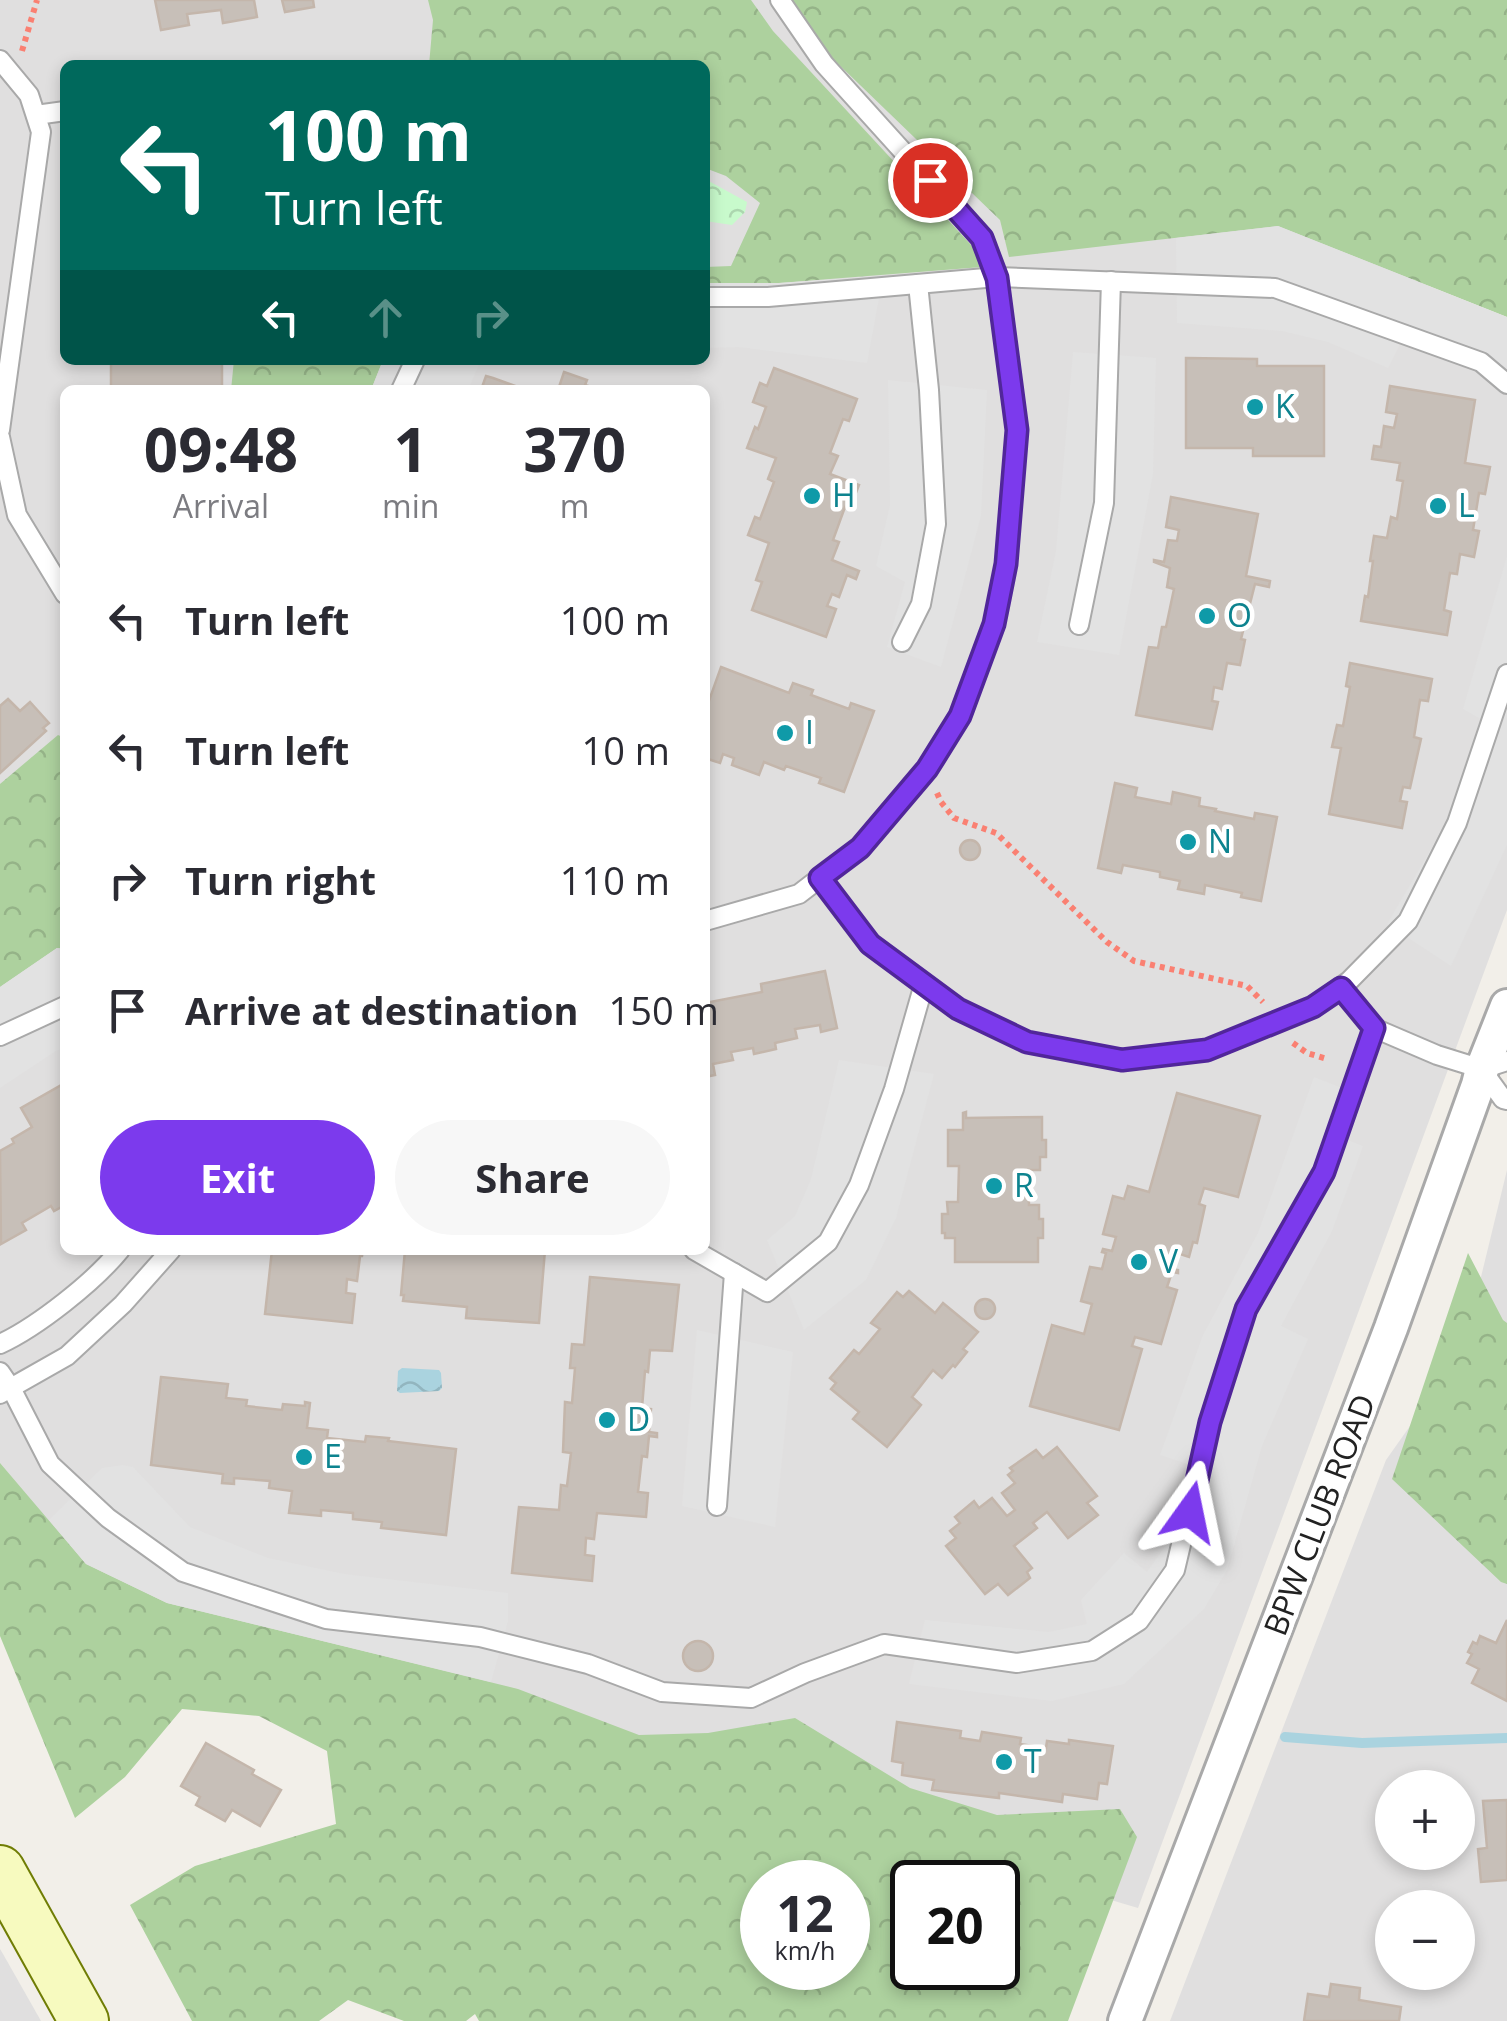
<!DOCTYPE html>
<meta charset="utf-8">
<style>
body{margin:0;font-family:"Open Sans",sans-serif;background:#f7f7f7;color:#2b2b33;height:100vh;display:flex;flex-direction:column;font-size:38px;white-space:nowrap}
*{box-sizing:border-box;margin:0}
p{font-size:32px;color:#7c7c81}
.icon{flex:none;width:55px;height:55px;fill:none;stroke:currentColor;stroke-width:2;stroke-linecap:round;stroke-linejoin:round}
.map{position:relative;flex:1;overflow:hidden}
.details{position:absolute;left:60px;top:385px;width:650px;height:870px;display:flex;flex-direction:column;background:#fff;border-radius:15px;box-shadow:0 5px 15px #0003}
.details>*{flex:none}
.hud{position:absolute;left:60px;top:60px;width:650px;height:305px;border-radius:15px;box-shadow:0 5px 15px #0003;background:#00695c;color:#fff;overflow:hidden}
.fabs{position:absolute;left:1375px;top:1770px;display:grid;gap:20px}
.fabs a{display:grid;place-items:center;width:100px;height:100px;border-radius:50%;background:#fff;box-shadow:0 5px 15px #0003;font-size:50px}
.speed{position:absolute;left:740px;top:1860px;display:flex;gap:20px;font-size:50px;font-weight:700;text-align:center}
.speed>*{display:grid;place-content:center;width:130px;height:130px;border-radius:50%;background:#fff;box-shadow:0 5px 15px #0003;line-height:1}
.speed small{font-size:25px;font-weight:400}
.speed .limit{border:5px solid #111;border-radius:15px;background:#fff;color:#111}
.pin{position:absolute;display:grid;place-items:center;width:85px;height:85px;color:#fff;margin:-42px;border:5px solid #fff;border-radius:50%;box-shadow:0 2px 10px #0007}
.me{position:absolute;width:110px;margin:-55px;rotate:12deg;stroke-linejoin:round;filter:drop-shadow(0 0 8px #0008)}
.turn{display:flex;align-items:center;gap:35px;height:210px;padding:0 40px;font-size:45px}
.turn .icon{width:130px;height:130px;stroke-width:2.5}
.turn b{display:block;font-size:70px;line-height:85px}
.lanes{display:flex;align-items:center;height:95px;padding:0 40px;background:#0003;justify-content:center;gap:50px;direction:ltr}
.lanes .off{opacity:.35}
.eta{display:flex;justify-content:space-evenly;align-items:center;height:170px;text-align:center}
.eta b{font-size:60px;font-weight:700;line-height:70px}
.cta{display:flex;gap:20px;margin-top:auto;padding:20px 40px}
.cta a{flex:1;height:115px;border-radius:60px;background:#7c3aed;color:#fff;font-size:40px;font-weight:700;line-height:115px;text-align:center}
.cta a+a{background:#f7f7f7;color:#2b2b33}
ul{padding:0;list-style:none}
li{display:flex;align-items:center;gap:30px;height:130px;padding:0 40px}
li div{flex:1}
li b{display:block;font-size:38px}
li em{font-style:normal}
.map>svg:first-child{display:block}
.residential{fill:#e0dfdf;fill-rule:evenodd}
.forest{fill:url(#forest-crowns);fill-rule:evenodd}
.park{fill:url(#park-crowns)}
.parking{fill:#e2e2e2}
.water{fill:url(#water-waves)}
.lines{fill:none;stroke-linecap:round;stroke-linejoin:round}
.stream{stroke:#aad3df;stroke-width:10}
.building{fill:#c7bfb8;stroke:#c4b6ab;stroke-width:2.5}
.lane-casing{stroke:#a9a9a9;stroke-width:22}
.street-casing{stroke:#a9a9a9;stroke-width:38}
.secondary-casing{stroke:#707d05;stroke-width:52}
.path{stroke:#fa8072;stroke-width:6;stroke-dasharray:5 5;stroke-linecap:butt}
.lane{stroke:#fff;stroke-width:18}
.street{stroke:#fff;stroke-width:32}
.secondary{stroke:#f7fabf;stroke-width:48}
.route-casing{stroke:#51269a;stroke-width:25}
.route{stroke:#7c3aed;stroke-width:18}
.culture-dot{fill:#0f9aa8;stroke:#fff;stroke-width:4}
.labels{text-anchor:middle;stroke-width:9;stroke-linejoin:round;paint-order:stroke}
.culture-label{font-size:32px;fill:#0d838f;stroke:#fff;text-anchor:start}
.street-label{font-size:32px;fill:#222;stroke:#fff}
</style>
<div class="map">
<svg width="1507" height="2021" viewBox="0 0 1507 2021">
<defs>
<pattern id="forest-crowns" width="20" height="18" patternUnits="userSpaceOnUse" patternTransform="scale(2.5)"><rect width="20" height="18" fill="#add19e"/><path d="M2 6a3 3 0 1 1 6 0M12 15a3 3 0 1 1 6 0" fill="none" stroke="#95b388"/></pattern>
<pattern id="park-crowns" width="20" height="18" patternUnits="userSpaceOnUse" patternTransform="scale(2.5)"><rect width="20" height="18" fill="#c8facc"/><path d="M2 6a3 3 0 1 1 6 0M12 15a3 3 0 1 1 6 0" fill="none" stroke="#acd6af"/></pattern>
<pattern id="water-waves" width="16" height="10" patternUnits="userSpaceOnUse" patternTransform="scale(2.5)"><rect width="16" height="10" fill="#aad3df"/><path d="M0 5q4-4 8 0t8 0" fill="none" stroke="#92b5bf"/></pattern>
</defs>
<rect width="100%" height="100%" fill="#f2efe9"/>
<g class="residential">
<path d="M 0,0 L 1072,0 L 1507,349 L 1507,910 L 1138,1908 L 0,1573 ZM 65,65 L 705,65 L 705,360 L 65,360 ZM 65,390 L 705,390 L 705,1250 L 65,1250 Z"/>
<path d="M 1507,1170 L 1507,2021 L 1170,2021 L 1386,1460 L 1463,1351 ZM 1392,1788 L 1458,1788 L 1458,1852 L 1392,1852 ZM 1392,1908 L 1458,1908 L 1458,1972 L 1392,1972 Z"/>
<polygon points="0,1949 3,1954 41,2021 0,2021"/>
</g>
<g class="forest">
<polygon points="428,0 751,0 773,31 973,247 982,267 779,283 705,283 705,267 731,266 760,203 726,176 705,168 705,65 429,65 433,20"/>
<polygon points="790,0 1507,0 1507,317 1278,226 1009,257 1000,220 832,58"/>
<polygon points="234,360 383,360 371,390 231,390"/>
<polygon points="58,735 65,738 65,949 57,948 0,987 0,784"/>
<polygon points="1468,1253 1503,1320 1507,1323 1507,1584 1501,1582 1392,1479"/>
<path d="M 0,1463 L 86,1564 L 167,1603 L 518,1689 L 639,1735 L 708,1733 L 795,1718 L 910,1788 L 997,1815 L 1120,1809 L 1137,1837 L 1068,2021 L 479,2021 L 475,2014 L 466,2021 L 404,2021 L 348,2000 L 319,2021 L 192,2021 L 130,1905 L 195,1866 L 336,1824 L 327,1751 L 259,1716 L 182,1709 L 125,1777 L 75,1818 L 0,1636 ZM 762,1882 L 848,1882 L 848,1968 L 762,1968 ZM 912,1882 L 998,1882 L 998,1968 L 912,1968 Z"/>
</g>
<polygon class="park" points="705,179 747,202 745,212 732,225 705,221"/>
<g class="parking">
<polygon points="1278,226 1507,317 1507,393 1480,373 1401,342 1388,368 1328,342 1282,331 1177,323 1176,238"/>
<polygon points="883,276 867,363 739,347 705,348 705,283 779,283"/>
<polygon points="1073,352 1156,358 1153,474 1119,655 1037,642 1056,551"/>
<polygon points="383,360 474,360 480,362 468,390 371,390"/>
<polygon points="888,380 987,390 981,516 941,667 887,647 905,582 876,566 890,505"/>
<polygon points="1507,556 1507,845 1451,966 1387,924 1455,808 1486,722 1463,709"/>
<polygon points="57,948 65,949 65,1048 56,1051 0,1088 0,987"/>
<polygon points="839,1060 934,1074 896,1218 866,1280 804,1330 767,1240 795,1216 811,1179"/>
<polygon points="1314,1077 1365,1097 1348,1140 1363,1146 1332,1231 1281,1326 1308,1339 1262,1446 1227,1570 1204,1609 1124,1684 1052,1701 909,1684 925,1620 1049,1632 1087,1624 1081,1600 1124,1553 1147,1572 1166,1545 1187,1464 1160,1455 1203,1335 1258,1233"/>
<polygon points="697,1330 793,1352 775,1527 682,1506"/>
<polygon points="123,1465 133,1467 190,1527 268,1558 344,1574 508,1593 508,1621 491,1682 167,1603 86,1564 49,1520 102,1468"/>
</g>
<polygon class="water" points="402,1368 439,1370 441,1373 442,1388 439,1391 400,1393 397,1391 398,1371"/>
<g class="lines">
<polyline class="stream" points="1285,1737 1362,1743 1507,1738"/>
</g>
<g class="building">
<polygon points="155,0 254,0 257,17 223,23 221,10 187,14 189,25 161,30"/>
<polygon points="282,0 313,0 314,7 285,12"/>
<polygon points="1186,358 1257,359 1257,366 1324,366 1324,456 1253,456 1253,448 1186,448"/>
<polygon points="137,360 222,362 222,390 118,390 118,387 111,387 111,362"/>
<polygon points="774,368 857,399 849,421 843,419 830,453 838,456 830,474 859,485 850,508 845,507 833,540 839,542 832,560 859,571 856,579 847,575 839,597 832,594 827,606 836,609 826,637 752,610 762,582 756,580 769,543 748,535 755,517 760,519 774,482 768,479 776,458 747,448 755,427 758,429 766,407 753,402 760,383 767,386"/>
<polygon points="564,372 587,380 585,385 600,390 558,390"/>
<polygon points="486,376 493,378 526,390 481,390"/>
<polygon points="1390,386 1475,400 1465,463 1490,467 1485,494 1479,493 1473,530 1479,531 1474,557 1460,554 1457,574 1450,573 1444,610 1451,612 1447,635 1361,621 1365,596 1368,597 1373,561 1370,561 1374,536 1387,538 1391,517 1397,519 1403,481 1397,480 1400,463 1372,459 1374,446 1381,447 1384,426 1394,428 1397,414 1386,412"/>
<polygon points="1171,497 1258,514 1246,576 1270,581 1269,587 1255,584 1241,639 1245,640 1240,665 1227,663 1222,689 1214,687 1212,701 1218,702 1212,729 1136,715 1149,647 1158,648 1162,627 1166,627 1174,589 1167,587 1170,568 1154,562 1154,560 1164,562 1168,540 1177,541 1179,530 1166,527"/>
<polygon points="1350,663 1432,679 1428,701 1420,700 1414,737 1421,739 1410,788 1403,787 1400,801 1407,802 1402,828 1329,814 1341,748 1332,747 1337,725 1343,726 1350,687 1346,686"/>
<polygon points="721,667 789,693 793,683 813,690 811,695 849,709 851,703 874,711 844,792 819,783 821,778 786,766 784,770 764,762 759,775 732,765 734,758 723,754 720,763 705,758 705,712"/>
<polygon points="8,699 20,711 30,702 49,723 43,728 46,731 0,773 0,706"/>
<polygon points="1115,783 1137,788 1135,797 1171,804 1173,792 1200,798 1199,806 1216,809 1215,811 1254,819 1255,813 1277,817 1261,901 1241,897 1242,893 1205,885 1204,894 1178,889 1180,881 1160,877 1160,872 1123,865 1121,873 1098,868"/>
<circle cx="970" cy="850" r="10"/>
<polygon points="825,971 837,1028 821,1032 820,1025 795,1029 797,1038 775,1043 776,1049 754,1054 753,1048 731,1052 733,1060 713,1064 715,1075 705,1077 705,1003 762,992 761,984"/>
<polygon points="65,1083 65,1205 54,1211 51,1206 22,1223 26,1230 1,1244 0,1151 14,1143 12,1139 32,1127 21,1108"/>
<polygon points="1177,1093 1260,1116 1238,1197 1204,1188 1199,1204 1205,1206 1197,1243 1193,1242 1189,1257 1177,1253 1172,1269 1178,1270 1178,1273 1172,1272 1167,1287 1177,1290 1161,1344 1135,1337 1132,1346 1142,1349 1119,1430 1030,1406 1052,1325 1084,1334 1092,1304 1081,1301 1090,1267 1102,1269 1106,1253 1102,1252 1103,1249 1112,1251 1116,1237 1103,1234 1113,1196 1124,1199 1128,1186 1149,1192"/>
<polygon points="966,1112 966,1118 1042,1117 1042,1140 1046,1140 1046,1157 1040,1157 1040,1170 1028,1170 1029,1205 1039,1205 1039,1219 1043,1219 1043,1238 1038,1238 1038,1262 955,1262 955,1238 945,1238 945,1233 942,1233 942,1214 948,1214 947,1202 958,1202 959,1166 948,1166 948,1130 963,1130 963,1113"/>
<polygon points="272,1250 363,1250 362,1256 360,1256 357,1281 347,1279 346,1293 355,1294 352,1323 265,1314"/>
<polygon points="405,1250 545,1250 539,1323 466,1318 467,1307 403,1301 404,1295 401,1295"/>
<polygon points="590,1277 679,1285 672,1351 650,1350 648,1372 645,1371 642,1408 651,1409 649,1432 657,1433 657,1437 649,1436 647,1457 642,1456 638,1492 648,1493 646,1517 597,1513 594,1539 586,1538 585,1555 594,1556 592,1581 512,1573 519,1507 559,1510 561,1485 567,1486 571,1453 563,1452 565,1402 572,1403 575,1368 570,1368 572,1344 584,1345"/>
<polygon points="909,1291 935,1313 943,1303 978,1332 963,1349 967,1352 955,1367 953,1365 942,1378 933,1370 912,1397 921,1405 887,1447 853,1419 859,1412 831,1389 836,1383 830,1378 854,1350 859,1354 880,1329 871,1323 897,1292 903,1297"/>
<circle cx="985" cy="1309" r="10"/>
<polygon points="161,1377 228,1384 226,1398 247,1400 246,1406 282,1410 283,1404 305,1406 305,1402 310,1403 307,1428 328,1430 327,1438 365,1442 366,1436 389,1438 388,1441 456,1449 446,1535 381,1528 382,1522 353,1519 353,1513 321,1510 321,1516 289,1513 292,1491 269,1488 270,1481 234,1478 234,1484 222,1483 223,1474 151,1465"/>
<polygon points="1057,1447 1097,1496 1087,1503 1098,1515 1068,1538 1047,1512 1033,1523 1037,1528 1014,1546 1032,1568 1027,1572 1030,1578 1008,1595 998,1584 985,1594 946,1546 956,1538 950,1531 960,1523 955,1517 974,1501 979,1508 992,1498 1007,1516 1015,1510 1002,1493 1015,1483 1008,1475 1013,1471 1010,1468 1036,1450 1043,1458"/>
<polygon points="1507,1620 1507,1701 1472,1683 1479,1669 1467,1663 1472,1654 1468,1652 1473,1642 1477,1644 1480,1636 1496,1643"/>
<circle cx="698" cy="1656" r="15"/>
<polygon points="897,1722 961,1731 960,1738 980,1741 982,1732 1021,1738 1020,1744 1046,1748 1047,1741 1069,1744 1069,1740 1113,1746 1107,1784 1099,1783 1097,1799 1063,1794 1062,1802 999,1793 999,1798 932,1790 934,1780 902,1775 903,1763 892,1761"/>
<polygon points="206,1743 254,1770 252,1774 281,1790 260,1826 232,1810 225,1821 196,1805 200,1797 181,1786"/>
<polygon points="1507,1800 1507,1880 1481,1882 1478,1849 1487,1848 1483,1801"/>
<polygon points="1331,1984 1360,1988 1359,2000 1401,2007 1399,2021 1304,2021 1308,1994 1329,1997"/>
</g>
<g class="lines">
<defs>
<g id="lane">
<polyline points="0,60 29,95 41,132 0,430"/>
<polyline points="36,115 65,111"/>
<polyline points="705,297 768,297 997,277 1275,288 1481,362 1507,384"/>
<polyline points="401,390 415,360"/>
<polyline points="0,437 17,515 65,594"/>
<polyline points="1079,625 1104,503 1111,281"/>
<polyline points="902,642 921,604 936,524 929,390 918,284"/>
<polyline points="820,877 869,944 958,1009 1027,1042 1122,1060 1207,1050 1313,1007 1349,981 1408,921 1457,823 1507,674"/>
<polyline points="705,921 799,894 860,847 927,769 960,716 994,624 1006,564 1017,430 997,277 982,239 824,64 780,0"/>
<polyline points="1341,988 1374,1028 1437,1055 1482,1069 1507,1061"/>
<polyline points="0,1036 65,1006"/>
<polyline points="1482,1070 1503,1099 1507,1100"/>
<polyline points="694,1250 767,1292 828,1242 859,1185 894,1089 924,984"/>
<path d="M 0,1344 C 37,1327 94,1282 120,1250"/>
<polyline points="0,1372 11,1388 50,1464 108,1518 183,1572 326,1619 480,1637 588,1664 662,1692 751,1698 805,1673 884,1644 1017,1663 1092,1651 1139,1621 1175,1570 1210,1422 1246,1309 1324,1172 1374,1028"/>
<polyline points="0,1394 67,1356 123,1304 171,1250"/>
<polyline points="717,1506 734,1273"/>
</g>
<polyline id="street" points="1125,2021 1391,1328 1478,1085 1482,1069 1507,1006"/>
<polyline id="secondary" points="0,1870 84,2021"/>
</defs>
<use href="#lane" class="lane-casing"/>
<use href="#street" class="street-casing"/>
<use href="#secondary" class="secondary-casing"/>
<g class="path">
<polyline points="22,51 37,0"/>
<polyline points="937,793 941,802 954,818 996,833 1107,942 1134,961 1247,986 1263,1002"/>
<polyline points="1293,1043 1307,1053 1327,1059"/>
</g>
<use href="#lane" class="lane"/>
<use href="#street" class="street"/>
<use href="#secondary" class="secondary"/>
</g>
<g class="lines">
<defs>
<polyline id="route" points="930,180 982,238 997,278 1017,430 1006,564 994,624 960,716 927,769 860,848 820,878 870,944 958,1009 1027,1042 1122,1060 1207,1050 1313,1007 1341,988 1374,1028 1324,1172 1246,1309 1210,1422 1190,1512"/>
</defs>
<use href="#route" class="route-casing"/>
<use href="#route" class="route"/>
</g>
<g class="culture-dot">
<circle cx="1255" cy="407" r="10"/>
<circle cx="812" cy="496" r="10"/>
<circle cx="1438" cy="506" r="10"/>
<circle cx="1207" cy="616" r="10"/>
<circle cx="785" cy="733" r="10"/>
<circle cx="1188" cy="842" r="10"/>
<circle cx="994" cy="1186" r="10"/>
<circle cx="1139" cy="1262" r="10"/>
<circle cx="607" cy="1420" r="10"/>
<circle cx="304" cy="1457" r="10"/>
<circle cx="1004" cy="1762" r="10"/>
</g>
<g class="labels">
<g class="culture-label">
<text x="1275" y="418">K</text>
<text x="832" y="507">H</text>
<text x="1458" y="517">L</text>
<text x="1227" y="627">O</text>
<text x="805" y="744">I</text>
<text x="1208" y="853">N</text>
<text x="1014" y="1197">R</text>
<text x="1159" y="1273">V</text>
<text x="627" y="1431">D</text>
<text x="324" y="1468">E</text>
<text x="1024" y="1773">T</text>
</g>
<g class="street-label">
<text transform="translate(1320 1515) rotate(-69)" y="11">BPW CLUB ROAD</text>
</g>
</g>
</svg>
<div class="fabs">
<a>+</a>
<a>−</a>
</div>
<div class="speed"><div>12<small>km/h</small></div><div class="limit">20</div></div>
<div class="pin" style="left:930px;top:180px;background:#d93025"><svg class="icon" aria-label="arrive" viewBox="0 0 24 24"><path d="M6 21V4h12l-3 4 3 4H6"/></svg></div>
<svg class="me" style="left:1190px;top:1512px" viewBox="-20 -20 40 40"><path d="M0-17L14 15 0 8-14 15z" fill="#7c3aed" stroke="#fff" stroke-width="4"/></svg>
<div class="hud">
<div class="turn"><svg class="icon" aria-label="left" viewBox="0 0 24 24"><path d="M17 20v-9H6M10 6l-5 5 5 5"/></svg><div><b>100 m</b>Turn left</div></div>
<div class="lanes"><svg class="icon" aria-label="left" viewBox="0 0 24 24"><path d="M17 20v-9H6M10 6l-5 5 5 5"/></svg><svg class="icon off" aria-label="ahead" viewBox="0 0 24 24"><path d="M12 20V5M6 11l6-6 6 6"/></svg><svg class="icon off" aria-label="right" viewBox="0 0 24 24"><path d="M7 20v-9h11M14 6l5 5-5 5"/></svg></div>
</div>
<section class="details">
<div class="eta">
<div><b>09:48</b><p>Arrival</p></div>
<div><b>1</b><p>min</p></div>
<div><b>370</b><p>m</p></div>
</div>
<ul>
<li><svg class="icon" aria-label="left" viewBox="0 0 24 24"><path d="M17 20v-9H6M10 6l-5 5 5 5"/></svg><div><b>Turn left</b></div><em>100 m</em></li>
<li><svg class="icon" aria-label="left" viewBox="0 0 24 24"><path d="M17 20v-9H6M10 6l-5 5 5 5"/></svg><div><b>Turn left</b></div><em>10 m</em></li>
<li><svg class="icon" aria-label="right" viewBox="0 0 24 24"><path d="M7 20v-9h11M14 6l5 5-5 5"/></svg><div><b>Turn right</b></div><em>110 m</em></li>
<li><svg class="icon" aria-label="arrive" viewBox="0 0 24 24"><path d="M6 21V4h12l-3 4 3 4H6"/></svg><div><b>Arrive at destination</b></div><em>150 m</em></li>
</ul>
<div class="cta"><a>Exit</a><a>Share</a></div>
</section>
</div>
